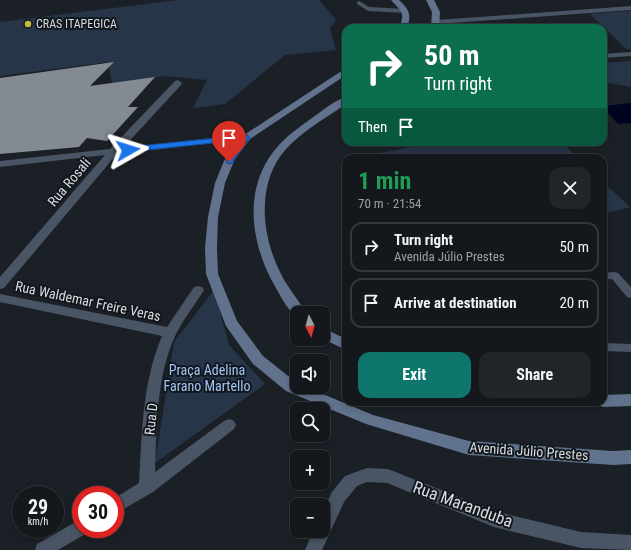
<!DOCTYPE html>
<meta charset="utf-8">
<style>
body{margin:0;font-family:"Roboto Condensed",sans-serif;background:#212529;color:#f1f3f6;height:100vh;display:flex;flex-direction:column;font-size:15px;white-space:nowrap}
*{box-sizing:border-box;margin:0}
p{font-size:13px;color:#9da0a3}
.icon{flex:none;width:22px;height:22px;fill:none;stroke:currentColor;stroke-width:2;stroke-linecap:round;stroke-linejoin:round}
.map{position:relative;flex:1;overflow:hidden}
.sheet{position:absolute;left:342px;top:154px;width:265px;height:252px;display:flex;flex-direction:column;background:#14181c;border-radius:12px;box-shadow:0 2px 6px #0003,0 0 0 1px #33373b}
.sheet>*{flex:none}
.banner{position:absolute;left:342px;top:24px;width:265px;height:122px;border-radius:12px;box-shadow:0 2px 6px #0003,0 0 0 1px #33373b;background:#0b6e4f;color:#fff;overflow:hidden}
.needle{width:26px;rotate:174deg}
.tools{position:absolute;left:290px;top:306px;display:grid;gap:8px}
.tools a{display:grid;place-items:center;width:40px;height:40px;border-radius:8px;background:#14181c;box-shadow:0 2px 6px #0003,0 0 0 1px #33373b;font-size:20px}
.speed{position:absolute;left:12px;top:486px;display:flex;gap:8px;font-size:20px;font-weight:700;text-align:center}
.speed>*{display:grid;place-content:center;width:52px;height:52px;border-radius:50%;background:#14181c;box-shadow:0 2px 6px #0003,0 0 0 1px #33373b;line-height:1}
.speed small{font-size:10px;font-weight:400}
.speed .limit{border:6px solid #d22;background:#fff;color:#111}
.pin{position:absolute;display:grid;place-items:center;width:34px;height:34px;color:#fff;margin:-41px -17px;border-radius:50% 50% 50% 0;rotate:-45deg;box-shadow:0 0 4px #0007}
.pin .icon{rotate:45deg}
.me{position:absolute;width:44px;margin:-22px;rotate:84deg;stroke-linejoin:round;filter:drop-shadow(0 0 3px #0008)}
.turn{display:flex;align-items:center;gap:14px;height:84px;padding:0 16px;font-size:18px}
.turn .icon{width:52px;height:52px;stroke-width:2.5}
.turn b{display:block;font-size:28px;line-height:34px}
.then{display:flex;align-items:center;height:38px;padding:0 16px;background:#0003;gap:8px;font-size:15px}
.round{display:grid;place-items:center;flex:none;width:42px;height:42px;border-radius:12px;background:#212529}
.summary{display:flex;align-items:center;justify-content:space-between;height:68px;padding:0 16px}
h1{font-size:24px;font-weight:700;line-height:30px;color:#1e9e55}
.action{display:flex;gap:8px;margin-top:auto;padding:8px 16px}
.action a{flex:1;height:46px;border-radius:12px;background:#0f766e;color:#fff;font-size:16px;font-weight:700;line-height:46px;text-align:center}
.action a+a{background:#212529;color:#f1f3f6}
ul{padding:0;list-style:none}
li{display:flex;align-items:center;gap:12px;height:50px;margin:0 8px 6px;padding:0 8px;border:2px solid #33373b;border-radius:12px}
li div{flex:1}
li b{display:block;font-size:15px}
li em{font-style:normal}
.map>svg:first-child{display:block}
.green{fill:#273549}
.water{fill:#00031f}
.building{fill:#848a92}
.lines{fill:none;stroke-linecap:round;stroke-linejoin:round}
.lane{fill:#495464;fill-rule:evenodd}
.street{fill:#495464;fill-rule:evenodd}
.secondary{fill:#60728c;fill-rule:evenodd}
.route{fill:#1a73e8;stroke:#114b97}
.poi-dot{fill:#c3bd3f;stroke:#12171d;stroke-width:1.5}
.labels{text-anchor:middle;stroke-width:4;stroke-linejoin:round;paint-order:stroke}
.far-poi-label{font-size:12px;fill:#d8dbdf;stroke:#12171d;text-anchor:start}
.street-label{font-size:14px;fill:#d8dbdf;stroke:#12171d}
.park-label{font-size:14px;fill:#a2c5f5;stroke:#12171d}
.near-street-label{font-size:17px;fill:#d8dbdf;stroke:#12171d}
</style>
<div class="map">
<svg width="631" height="550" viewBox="0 0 631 550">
<rect width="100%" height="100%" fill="#1b2026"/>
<g class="green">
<polygon points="178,0 319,0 336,20 330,29 336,50 285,55 225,104 193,108 207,80 165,76 112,83 108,62 0,76 0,22"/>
<polygon points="631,11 631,49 626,49 590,14"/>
<polygon points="631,61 631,87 603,82 603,63"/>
<polygon points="439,142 561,142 578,158 352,158"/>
<polygon points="603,182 630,207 603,214"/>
<polygon points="214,290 229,345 265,384 155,463 174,342"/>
</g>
<polygon class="water" points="631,103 631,123 618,124 603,107 603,106"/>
<polygon class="building" points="114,62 90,86 155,77 128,107 138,107 107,141 87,138 79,147 0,154 0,78"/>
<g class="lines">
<g class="lane">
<polygon points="359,1 369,7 405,9 408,11 405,13 368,11 357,4 357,2"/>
<polygon points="614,272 618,273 631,287 631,298 627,297 612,279 603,279 603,273"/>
<polygon points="603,343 631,344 631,352 603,351"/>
</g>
<g class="street">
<polygon points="631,6 631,10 437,24 433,22 437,20"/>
<polygon points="631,52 631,56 603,58 603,54"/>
<polygon points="178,80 182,83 181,85 123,148 247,134 250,135 252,137 250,139 117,154 4,288 0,289 0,277 105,155 0,167 0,161 110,149 175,81"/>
<path d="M 198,286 L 202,287 L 204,290 C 195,305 184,318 176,334 C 156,376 157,426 155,472 L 224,421 L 229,419 L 234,421 L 236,425 L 234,429 L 153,492 L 115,514 L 115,498 L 139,483 C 142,434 142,383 162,336 L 0,302 L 0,294 L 167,327 L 194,287 Z"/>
<polygon points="367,468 388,469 494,511 581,532 631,535 631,550 581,548 494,527 387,483 367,482 357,486 344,502 322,550 305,550 313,531 323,531 323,511 332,492 345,476"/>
<polygon points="81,519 81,529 88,529 87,533 58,550 35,550 37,544"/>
</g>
<g class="secondary">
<path d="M 391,0 L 399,0 C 409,9 412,15 407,28 L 399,28 C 406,13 401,11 391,0 Z"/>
<polygon points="426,0 434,0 440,12 439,28 431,28 432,12"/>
<polygon points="346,68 346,75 250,139 234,161 225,183 218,217 217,248 218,274 237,321 263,356 297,383 297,387 306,387 373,415 469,441 613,451 631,450 631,464 613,465 469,455 366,424 286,391 253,364 226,326 206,274 205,248 208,217 215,183 224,161 244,135"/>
<path d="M 346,97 L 346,104 C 326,118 304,130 287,148 C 256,181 261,234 280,272 C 287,287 298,299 306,313 L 297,313 L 297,317 C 286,309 278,291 271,279 C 249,236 244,183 279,145 C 289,134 301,126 312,118 C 322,111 335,100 346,97 Z"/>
<polygon points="323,328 346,339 346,350 323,339"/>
<polygon points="631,394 631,406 603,407 598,405 596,402 603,402 603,395"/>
</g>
</g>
<polygon class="route" points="247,135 250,137 232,163 229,164 226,162 241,140 128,152 125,150 128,147"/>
<circle class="poi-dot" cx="28" cy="24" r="4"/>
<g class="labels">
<g class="far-poi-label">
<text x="36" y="28">CRAS ITAPEGICA</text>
</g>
<g class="street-label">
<text transform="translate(69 182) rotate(-50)" y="5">Rua Rosali</text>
<text transform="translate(88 301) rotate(12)" y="5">Rua Waldemar Freire Veras</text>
<text transform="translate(151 419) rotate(-84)" y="5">Rua D</text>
<text transform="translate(529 451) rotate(4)" y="5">Avenida Júlio Prestes</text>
</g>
<g class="park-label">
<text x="207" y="375">Praça Adelina<tspan x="207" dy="16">Farano Martello</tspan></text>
</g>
<g class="near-street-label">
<text transform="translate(463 504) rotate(20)" y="6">Rua Maranduba</text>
</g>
</g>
</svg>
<div class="tools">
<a><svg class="needle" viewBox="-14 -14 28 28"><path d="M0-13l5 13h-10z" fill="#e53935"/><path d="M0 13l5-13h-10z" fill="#9da0a3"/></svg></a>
<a><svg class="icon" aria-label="sound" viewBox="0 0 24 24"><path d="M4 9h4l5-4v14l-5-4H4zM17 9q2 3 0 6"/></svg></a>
<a><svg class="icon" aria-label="search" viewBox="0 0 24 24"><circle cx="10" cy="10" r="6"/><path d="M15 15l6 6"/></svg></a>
<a>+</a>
<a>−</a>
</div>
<div class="speed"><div>29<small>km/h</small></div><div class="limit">30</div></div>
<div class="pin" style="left:229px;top:162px;background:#d93025"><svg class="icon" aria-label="arrive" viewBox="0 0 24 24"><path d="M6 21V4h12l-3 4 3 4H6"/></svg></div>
<svg class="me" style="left:128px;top:150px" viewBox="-20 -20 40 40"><path d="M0-17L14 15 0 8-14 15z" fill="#1a73e8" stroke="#fff" stroke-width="4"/></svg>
<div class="banner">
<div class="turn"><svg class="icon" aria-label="right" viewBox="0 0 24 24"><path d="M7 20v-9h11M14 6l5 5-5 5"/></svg><div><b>50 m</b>Turn right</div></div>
<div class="then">Then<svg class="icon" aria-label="arrive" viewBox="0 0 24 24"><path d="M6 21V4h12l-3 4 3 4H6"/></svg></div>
</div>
<section class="sheet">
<div class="summary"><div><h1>1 min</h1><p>70 m · 21:54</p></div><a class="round"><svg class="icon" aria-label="close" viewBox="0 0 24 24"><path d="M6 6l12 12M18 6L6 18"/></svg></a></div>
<ul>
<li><svg class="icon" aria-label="right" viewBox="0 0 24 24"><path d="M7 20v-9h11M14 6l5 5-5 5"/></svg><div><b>Turn right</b><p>Avenida Júlio Prestes</p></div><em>50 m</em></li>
<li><svg class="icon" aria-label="arrive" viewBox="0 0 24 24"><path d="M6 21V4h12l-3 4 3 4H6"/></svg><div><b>Arrive at destination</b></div><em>20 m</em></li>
</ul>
<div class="action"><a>Exit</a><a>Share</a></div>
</section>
</div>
